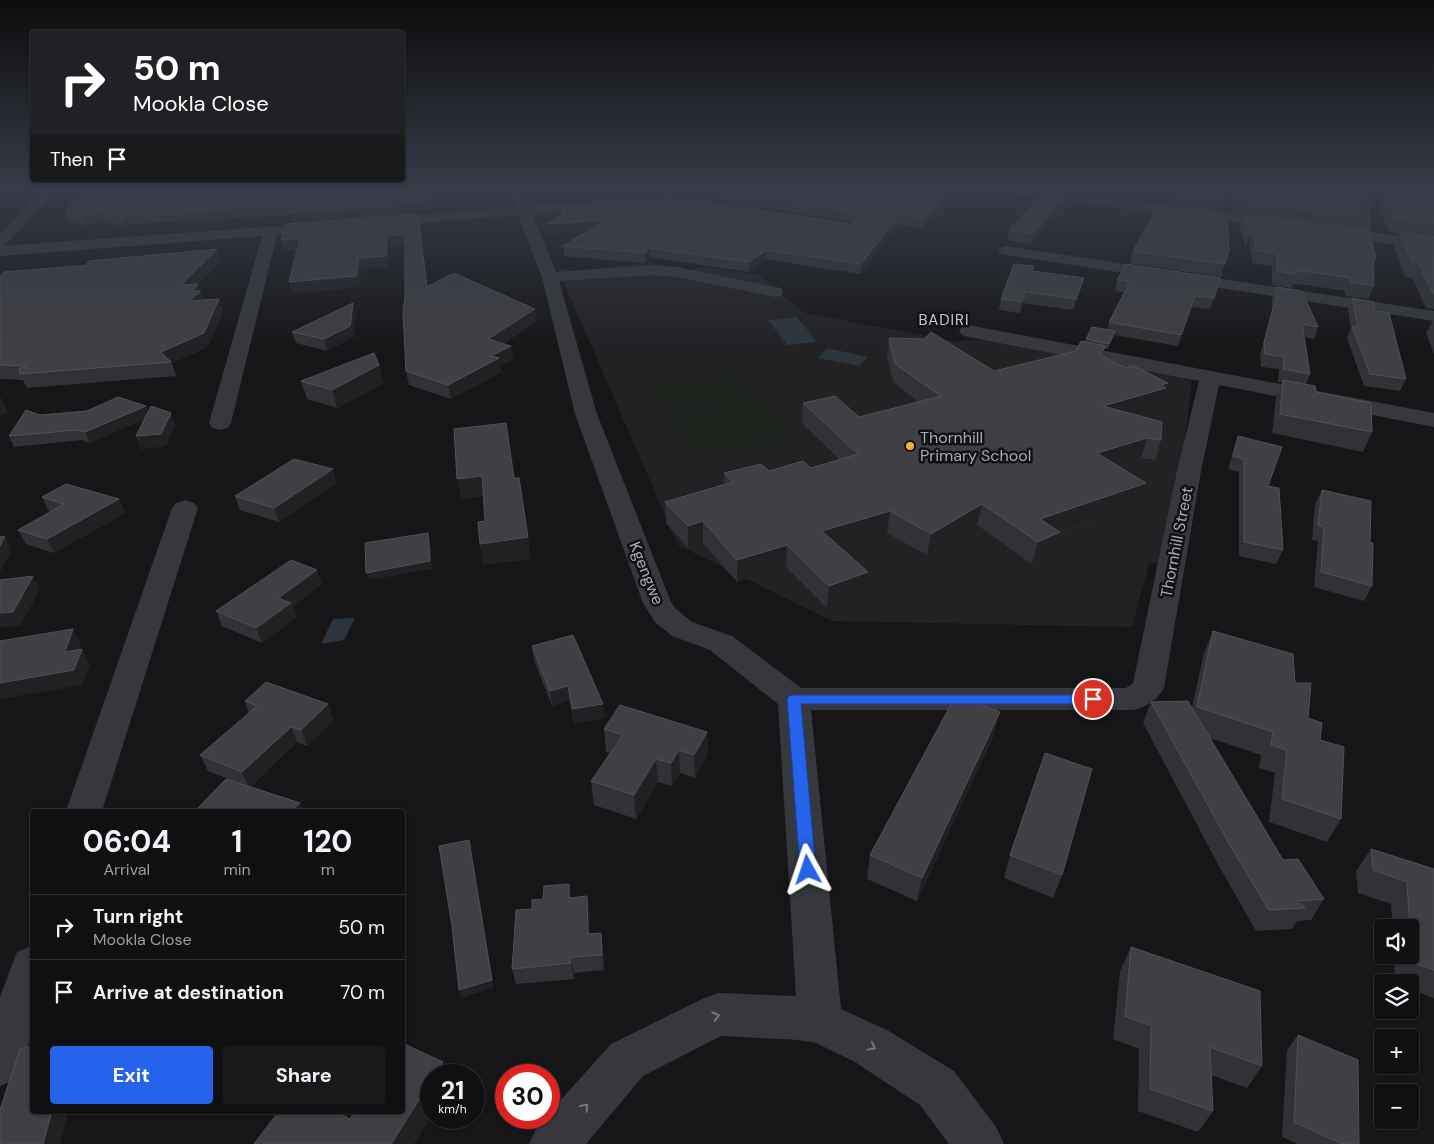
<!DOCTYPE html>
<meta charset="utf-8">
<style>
body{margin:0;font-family:"DM Sans",sans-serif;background:#19191b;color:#f1f3f6;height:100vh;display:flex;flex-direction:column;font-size:19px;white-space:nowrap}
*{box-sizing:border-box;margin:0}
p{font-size:16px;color:#9c9d9f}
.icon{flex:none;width:28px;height:28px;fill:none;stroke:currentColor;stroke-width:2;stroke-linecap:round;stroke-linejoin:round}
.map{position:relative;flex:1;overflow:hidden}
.drawer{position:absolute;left:30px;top:809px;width:375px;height:305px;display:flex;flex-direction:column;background:#101012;border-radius:5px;box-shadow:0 1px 4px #0004,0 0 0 1px #303032}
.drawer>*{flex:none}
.top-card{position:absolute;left:30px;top:30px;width:375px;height:152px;border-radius:5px;box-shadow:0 1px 4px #0004,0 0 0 1px #303032;background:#202124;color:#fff;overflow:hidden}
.fabs{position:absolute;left:1374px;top:919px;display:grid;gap:10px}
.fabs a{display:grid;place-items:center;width:45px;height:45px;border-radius:5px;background:#101012;box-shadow:0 1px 4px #0004,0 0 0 1px #303032;font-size:25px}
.speed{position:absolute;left:420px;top:1064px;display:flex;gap:10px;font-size:25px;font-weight:700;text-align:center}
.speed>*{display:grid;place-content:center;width:65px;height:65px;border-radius:50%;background:#101012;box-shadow:0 1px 4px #0004,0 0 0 1px #303032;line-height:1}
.speed small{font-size:12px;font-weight:400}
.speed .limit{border:8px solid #d22;background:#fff;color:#111}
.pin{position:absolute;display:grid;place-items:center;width:42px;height:42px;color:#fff;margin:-21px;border:2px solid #fff;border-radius:50%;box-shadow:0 1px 5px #0007}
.me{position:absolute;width:55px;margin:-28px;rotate:355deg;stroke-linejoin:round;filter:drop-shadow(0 0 4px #0008)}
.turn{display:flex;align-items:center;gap:18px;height:105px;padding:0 20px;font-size:22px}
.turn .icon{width:65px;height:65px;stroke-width:2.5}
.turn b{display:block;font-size:35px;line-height:42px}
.then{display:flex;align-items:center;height:48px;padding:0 20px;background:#0003;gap:10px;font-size:19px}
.eta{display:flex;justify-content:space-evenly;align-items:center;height:85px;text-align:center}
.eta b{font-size:30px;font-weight:700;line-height:35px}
.action{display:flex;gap:10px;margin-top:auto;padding:10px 20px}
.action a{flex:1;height:58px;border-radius:5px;background:#2563eb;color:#fff;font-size:20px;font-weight:700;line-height:58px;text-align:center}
.action a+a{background:#19191b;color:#f1f3f6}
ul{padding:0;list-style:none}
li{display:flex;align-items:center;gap:15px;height:65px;padding:0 20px;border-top:1px solid #303032}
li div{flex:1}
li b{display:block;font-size:19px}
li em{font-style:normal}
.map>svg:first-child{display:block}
.built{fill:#222225}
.green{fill:#1c231d}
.water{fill:#2c353c}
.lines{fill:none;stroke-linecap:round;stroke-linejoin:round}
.minor{fill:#37383d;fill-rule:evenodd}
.wall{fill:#323236}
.shaded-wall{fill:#212124}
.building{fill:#3f3f44;stroke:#4f5156}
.oneway{stroke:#757881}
.route{fill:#2563eb;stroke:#184099}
.poi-dot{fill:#f2b134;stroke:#111113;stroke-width:2}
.labels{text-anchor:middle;stroke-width:5;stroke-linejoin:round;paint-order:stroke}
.far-neighbourhood-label{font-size:15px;letter-spacing:1px;fill:#c9ccd4;stroke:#111113}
.poi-label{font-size:16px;fill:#a8adb8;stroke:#111113;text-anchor:start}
.street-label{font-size:16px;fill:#a8adb8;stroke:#111113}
</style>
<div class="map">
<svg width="1434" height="1144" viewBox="0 0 1434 1144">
<rect width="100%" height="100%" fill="#161618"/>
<polygon class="built" points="649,263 690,271 698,267 760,275 804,313 953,341 1016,339 1193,372 1179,486 1183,563 1149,563 1132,627 832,621 678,545 557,267 572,271"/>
<g class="green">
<polygon points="739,375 754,394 665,408 653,388"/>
<polygon points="760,398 792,437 697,453 670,413"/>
</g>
<g class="water">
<polygon points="797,317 817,342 787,345 768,320"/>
<polygon points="827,348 868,357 859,366 818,358"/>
<polygon points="355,618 344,640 321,644 333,619"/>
</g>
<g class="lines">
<g class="minor">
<polygon points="45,189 58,189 5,245 0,246 323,223 328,224 330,227 328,230 323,231 277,235 231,423 228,428 220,430 212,428 209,423 262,236 0,256 0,234"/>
<path d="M 509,189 L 521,189 L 529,206 L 597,201 L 604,205 L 597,209 L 532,214 L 556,272 L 654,265 L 677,267 L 775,287 L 781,288 L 783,292 L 781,296 L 775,297 L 677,277 L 654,275 L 559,281 L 597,414 L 671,602 L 675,608 L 692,622 L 732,636 L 801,688 L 1126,688 L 1133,683 L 1177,471 L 1199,381 L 968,337 L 962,335 L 959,331 L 962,327 L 968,325 L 1434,413 L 1434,427 L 1219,385 L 1201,471 L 1164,688 C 1157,700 1146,707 1133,710 L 811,710 L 841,1009 L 887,1030 L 954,1071 L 996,1127 L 1004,1144 L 949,1144 L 920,1105 L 855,1062 L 816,1043 L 799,1040 L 721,1036 L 643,1076 L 586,1144 L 529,1144 L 537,1127 L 545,1118 L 549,1118 L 549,1113 L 611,1044 L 702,999 L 718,993 L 796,996 L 778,704 L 710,650 L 672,636 L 655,622 L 643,603 L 575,414 L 542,277 L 518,215 L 380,226 L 375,225 L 373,222 L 375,219 L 380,218 L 515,207 Z"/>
<polygon points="1002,189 1037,189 1279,220 1284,221 1286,224 1284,227 1279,228 1008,193 1003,192"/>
<polygon points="1359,189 1371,189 1371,232 1434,240 1434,250 1329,235 1327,232 1329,229 1334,228 1357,231"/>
<polygon points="1006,246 1434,311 1434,321 1001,254 998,251 1001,248"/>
<polygon points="185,500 194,503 198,508 102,811 66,811 172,508 176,503"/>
<polygon points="32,946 32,1033 16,1079 0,1086 0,997 17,952"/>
</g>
</g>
<g class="wall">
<polygon points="83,189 483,189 416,213 294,222 292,215 128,224 127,227 101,221 87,225 68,222 65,213"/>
<polygon points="546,189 958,189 924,228 898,224 860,274 766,259 749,272 650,257 645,263 564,256 563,246 588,230 546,234 545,224 562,215 560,205 849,224 855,222 671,193 555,202 553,198 550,199"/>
<polygon points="1049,189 1076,189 1074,192"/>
<polygon points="1226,189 1346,189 1347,193 1360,217 1355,228 1234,212"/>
<polygon points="1383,189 1434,189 1434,309 1426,308 1412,278 1405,277 1394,247 1399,234 1389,232 1380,208 1383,201 1382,192"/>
<polygon points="1039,190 1065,203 1031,244 1008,240 1009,230 1034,202 1035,193"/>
<polygon points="1165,193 1226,200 1223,211 1162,203"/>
<polygon points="418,214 428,287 536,321 503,344 511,346 513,359 500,366 501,372 451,399 409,385 406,371 405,245 389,247 389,267 361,269 359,287 293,293 289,282 298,250 284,251"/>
<polygon points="1242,214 1376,259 1373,267 1374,286 1368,299 1345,296 1345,291 1306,285 1293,284 1292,288 1272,285 1272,266 1252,263 1249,236 1246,247 1239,226"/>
<polygon points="1229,250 1221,277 1130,263 1133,251"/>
<polygon points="220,261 198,284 203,300 219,299 223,311 208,347 172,363 176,376 27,388 23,380 0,379 0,277"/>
<polygon points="1033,271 1081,289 1073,310 1023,303 1020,313 999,310 1001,299"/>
<polygon points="1117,280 1214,298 1210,309 1192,307 1178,346 1114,335 1108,349 1104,349 1102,356 1126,368 1168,383 1160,407 1135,415 1161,440 1155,460 1141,458 1117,465 1146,483 1139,504 1060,532 1055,554 1032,564 977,525 927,555 887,533 840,547 868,572 866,594 827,608 786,567 737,582 703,543 688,548 666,523 665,502 724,484 724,473 769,471 811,468 840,460 802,423 803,403 859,417 919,402 893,382 887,356 889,338 994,371 1076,351 1085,342 1086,339 1107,330 1109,322 1124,292 1115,291"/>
<polygon points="1276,287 1318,327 1314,339 1304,337 1310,374 1306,384 1316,392 1372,432 1363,452 1272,433 1276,398 1282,382 1278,382 1279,369 1261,367 1260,355 1272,309 1272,298"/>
<polygon points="1352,298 1374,311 1406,379 1400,391 1364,386 1347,338 1351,328 1348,310"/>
<polygon points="356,314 353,337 327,351 296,343 292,332"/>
<polygon points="1434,318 1434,354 1426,333"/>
<polygon points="301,381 384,383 337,408 307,399"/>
<polygon points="148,412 175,425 166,446 141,449 136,436 145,419 89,443 82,440 14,447 9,436 40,415"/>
<polygon points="1238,436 1268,486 1283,550 1276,564 1239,556 1239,472 1228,469 1234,449"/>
<polygon points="337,483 279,522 240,510 235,496"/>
<polygon points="1322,490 1372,586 1364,601 1314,587 1318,541 1312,540 1315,504"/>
<polygon points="42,497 119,499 125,513 54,553 26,544 18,530 50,512 49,511"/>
<polygon points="322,584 293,606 297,617 262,643 222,626 216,611"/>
<polygon points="1213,631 1295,683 1308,718 1320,740 1341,819 1327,842 1269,822 1275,773 1259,768 1261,755 1210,738 1283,860 1324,899 1311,920 1297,921 1292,929 1256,931 1220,868 1143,723 1151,702 1192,707 1204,653"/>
<polygon points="532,646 605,718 574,723 570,700 552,706 534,660"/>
<polygon points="245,701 328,704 333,720 307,746 297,742 250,787 238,783 208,771 200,755 249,713"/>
<polygon points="604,729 707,732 708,755 695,778 680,773 672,786 658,782 636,819 594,805 591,781 610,753 606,752"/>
<polygon points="994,735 917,901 867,879 870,855"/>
<polygon points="1371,849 1434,869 1434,998 1410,989 1410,982 1395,982 1394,955 1410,955 1410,928 1393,928 1391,904 1358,893 1356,871"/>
<polygon points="1010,855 1062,875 1053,898 1004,878"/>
<polygon points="569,884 571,898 590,912 590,934 601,933 603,948 604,970 574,973 574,979 516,984 512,969 543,899"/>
<polygon points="1131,947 1262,1066 1247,1088 1211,1075 1213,1111 1198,1132 1138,1111 1139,1049 1113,1039 1120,971"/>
<polygon points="1298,1035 1359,1144 1298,1144 1282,1137 1287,1050"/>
</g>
<g class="shaded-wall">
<polygon points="458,189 483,189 416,213 294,222 291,213"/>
<polygon points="552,189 553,198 550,199 549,190"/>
<polygon points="619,189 671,189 671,193 555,202 554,194"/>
<polygon points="952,189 958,189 924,228 925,219"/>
<polygon points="1067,193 1065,203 1031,244 1033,234"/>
<polygon points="98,212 101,221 87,225 83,217"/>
<polygon points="418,214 419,225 430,299 427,287"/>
<polygon points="124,215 128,224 127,227 124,218"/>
<polygon points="899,215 898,224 860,274 861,264"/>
<polygon points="605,220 605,229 546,234 545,224"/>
<polygon points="405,234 407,245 389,247 389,267 361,269 359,287 293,293 289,282 387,236"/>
<polygon points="300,238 303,249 284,251 281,240"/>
<polygon points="650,248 650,257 645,263 645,253"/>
<polygon points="217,249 220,261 185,297 181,285"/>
<polygon points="767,250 766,259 749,272 749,262"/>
<polygon points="1084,278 1081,289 1073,310 1076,299"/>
<polygon points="198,284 200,291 204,303 190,301 192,291"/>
<polygon points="1025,292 1023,303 1020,313 1022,302"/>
<polygon points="1195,296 1192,307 1178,346 1181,335"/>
<polygon points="219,299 223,311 208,347 172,363 161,352"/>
<polygon points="353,303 356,314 353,337 327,351 324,339"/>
<polygon points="535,309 536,321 490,352 488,339"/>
<polygon points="1115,331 1114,337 1108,349 1109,344"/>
<polygon points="511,346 513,359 500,366 501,372 451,399 448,385 491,356"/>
<polygon points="379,365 384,383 337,408 332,390"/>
<polygon points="1168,383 1160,407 1098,426 1103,406"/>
<polygon points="0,396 8,412 0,416"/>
<polygon points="146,406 150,417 89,443 85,432"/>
<polygon points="171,413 175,425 166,446 141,449 136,436"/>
<polygon points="1147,438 1141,458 1091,473 1097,453"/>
<polygon points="333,469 337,483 279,522 274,508"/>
<polygon points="482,476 485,496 461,499 457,479"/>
<polygon points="1146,483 1139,504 1035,540 1040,519"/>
<polygon points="119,499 125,513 54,553 47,539"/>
<polygon points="982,504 977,525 927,555 931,534"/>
<polygon points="890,511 887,533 820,553 822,531"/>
<polygon points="703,521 703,543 688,548 688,526"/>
<polygon points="1060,532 1055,554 1032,564 1038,542"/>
<polygon points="428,533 430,540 432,569 368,580 366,573"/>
<polygon points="5,536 12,549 0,572 0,546"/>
<polygon points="528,537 531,559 483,565 480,544"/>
<polygon points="787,545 786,567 737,582 737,560"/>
<polygon points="317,570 322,584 293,606 297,617 262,643 256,628 278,598"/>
<polygon points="868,572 866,594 827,608 829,586"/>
<polygon points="33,576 40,589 21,625 0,628 0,613"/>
<polygon points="73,629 81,643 73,667 65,652"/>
<polygon points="82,649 90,664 82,685 0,699 0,683"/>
<polygon points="568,686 570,700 552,706 550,691"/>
<polygon points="328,704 333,720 307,746 301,730"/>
<polygon points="603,704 605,718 574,723 572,709"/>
<polygon points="1000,712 994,735 917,901 922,878"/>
<polygon points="291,727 297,742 249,788 242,772"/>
<polygon points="707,732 708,755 695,778 694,755"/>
<polygon points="679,750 680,773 672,786 671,763"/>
<polygon points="656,759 658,782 636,819 634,795"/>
<polygon points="300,803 303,811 292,811"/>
<polygon points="469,840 494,988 461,998 459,990"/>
<polygon points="569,884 571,899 569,898"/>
<polygon points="587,896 590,912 590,950 588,934"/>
<polygon points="601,933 603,948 604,970 602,955"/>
<polygon points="571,957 574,973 574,979 571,963"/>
<polygon points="443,1062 448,1075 435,1075"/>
<polygon points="431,1081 431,1116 414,1144 391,1144"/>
<polygon points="52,1111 69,1111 60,1144 43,1144"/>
</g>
<g class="building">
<polygon points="83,189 458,189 415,204 291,213 294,206 124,215 124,218 98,212 83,217 65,213"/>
<polygon points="548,189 619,189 554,194 552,189 549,190"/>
<polygon points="696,189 952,189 925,219 899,215 861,264 767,250 749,262 650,248 645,253 563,246 605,220 545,224 564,214 560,205 671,196 849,224 856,222 858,217 855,213"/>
<polygon points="1167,189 1225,189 1226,200 1165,193"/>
<polygon points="1233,189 1346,189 1347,193 1359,195 1360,217 1237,202"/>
<polygon points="1388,189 1434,189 1434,224 1394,219 1385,196 1389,196"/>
<polygon points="1039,190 1067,193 1033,234 1009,230 1042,194 1035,193"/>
<polygon points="1159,204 1227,213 1229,250 1225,264 1133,251"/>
<polygon points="418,214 427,287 454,273 535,309 488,339 511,346 491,356 499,358 448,385 406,371 403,313 405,297 405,234 387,236 386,256 359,258 356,276 289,282 300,238 281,240 286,224"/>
<polygon points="1242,214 1369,230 1376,259 1373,259 1374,286 1351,282 1350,278 1311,272 1295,271 1297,274 1277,271 1277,253 1256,250 1253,223 1250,235"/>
<polygon points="1400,233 1434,237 1434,293 1433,293 1418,263 1412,262"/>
<polygon points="217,249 181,285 198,284 192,291 200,291 190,301 219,299 204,333 161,352 171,362 20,374 19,369 26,366 0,365 0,277 4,272 86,265 89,261"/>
<polygon points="1014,264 1034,266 1032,271 1084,278 1076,299 1025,292 1022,302 1001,299"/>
<polygon points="1126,264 1220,278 1214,298 1195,296 1181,335 1109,322 1130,282 1117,280"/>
<polygon points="1276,287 1302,291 1318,327 1302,324 1310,374 1283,369 1284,357 1265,354 1264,343 1276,298"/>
<polygon points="1352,298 1374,302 1374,311 1389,313 1406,379 1370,374 1352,326 1358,327"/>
<polygon points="353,303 350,326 324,339 292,332"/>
<polygon points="1092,327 1115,331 1109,344 1086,339"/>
<polygon points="931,332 994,371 1076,351 1081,341 1105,346 1100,355 1126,368 1134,366 1168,383 1161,385 1166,388 1103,406 1162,422 1161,440 1147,438 1097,453 1146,483 1040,519 1060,532 1038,542 982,504 931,534 890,511 822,531 868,572 829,586 787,545 737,560 703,521 688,526 665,502 733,482 724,473 761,464 769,471 803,461 811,468 858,454 803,403 835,396 859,417 941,396 895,364 889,338 924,339"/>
<polygon points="374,353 379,365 332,390 301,381"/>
<polygon points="1283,380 1315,386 1316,392 1371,403 1372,432 1280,414"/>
<polygon points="118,397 146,406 85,432 77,430 9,436 26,410 40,415 87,411"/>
<polygon points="151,406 171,413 161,434 136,436"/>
<polygon points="506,423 514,478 519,478 528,537 480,544 478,522 485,521 482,476 457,479 454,429"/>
<polygon points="1238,436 1282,447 1268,486 1279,488 1283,550 1244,542 1244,459 1233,456"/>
<polygon points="294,459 333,469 274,508 235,496"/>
<polygon points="66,484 119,499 47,539 18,530 64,504 42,497"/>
<polygon points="1322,490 1371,501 1370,543 1373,543 1372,586 1321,572 1324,527 1318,525"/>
<polygon points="428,533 430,561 366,573 365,543"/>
<polygon points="5,536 0,546 0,537"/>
<polygon points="291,560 317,570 278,598 291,603 256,628 216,611"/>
<polygon points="33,576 13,612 0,613 0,580"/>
<polygon points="73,629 65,652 82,649 74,670 0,683 0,641"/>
<polygon points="1213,631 1293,654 1295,683 1311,683 1308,718 1322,723 1320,740 1344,747 1341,819 1282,799 1287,750 1271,745 1273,732 1197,707"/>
<polygon points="573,635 603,704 572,709 568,686 550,691 532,646"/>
<polygon points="266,682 328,704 301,730 291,727 242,772 200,755 257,706 245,701"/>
<polygon points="956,695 1000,712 922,878 870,855"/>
<polygon points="1188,701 1283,860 1298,859 1324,899 1297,901 1305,908 1269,910 1231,847 1151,702"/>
<polygon points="620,705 707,732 694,755 679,750 671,763 656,759 634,795 591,781 623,735 604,729"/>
<polygon points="1045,753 1092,769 1062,875 1010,855"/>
<polygon points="226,779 300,803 292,811 195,811"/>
<polygon points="469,840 492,980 459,990 452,926 439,846"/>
<polygon points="1371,849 1434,869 1434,970 1412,962 1407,882 1373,870"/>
<polygon points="569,884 569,898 587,896 588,934 601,933 602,955 571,957 571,963 512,969 516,910 532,909 532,900 543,899 544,886"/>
<polygon points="1131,947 1260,991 1262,1066 1210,1047 1213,1111 1150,1089 1151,1026 1125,1016"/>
<polygon points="1298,1035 1358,1060 1359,1144 1342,1144 1294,1122"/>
<polygon points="402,1043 443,1062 435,1075 431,1075 431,1081 391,1144 254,1144 279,1111 335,1111 350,1119 355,1111 402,1111"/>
<polygon points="32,1046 32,1111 52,1111 43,1144 0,1144 0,1110 20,1049"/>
</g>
<defs><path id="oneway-chevron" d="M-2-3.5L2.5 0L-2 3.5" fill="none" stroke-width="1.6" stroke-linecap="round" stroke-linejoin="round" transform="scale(1.25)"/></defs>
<g class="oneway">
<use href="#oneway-chevron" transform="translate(716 1016) rotate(-17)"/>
<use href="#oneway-chevron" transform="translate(872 1047) rotate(29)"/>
<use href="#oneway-chevron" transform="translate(585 1107) rotate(-49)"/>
</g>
<linearGradient id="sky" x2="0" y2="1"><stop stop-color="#0c0c0d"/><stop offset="0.54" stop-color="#363c48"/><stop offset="1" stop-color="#363c48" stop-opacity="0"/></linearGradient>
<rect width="1434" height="349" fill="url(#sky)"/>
<polygon class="route" points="794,695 1093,695 1098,696 1100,699 1098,703 1093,704 801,704 816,870 813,875 808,877 802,875 800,870 787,699 789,696"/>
<circle class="poi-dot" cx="910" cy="446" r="5"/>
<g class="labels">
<g class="far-neighbourhood-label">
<text x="944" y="325">BADIRI</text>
</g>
<g class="poi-label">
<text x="920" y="443">Thornhill<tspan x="920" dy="18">Primary School</tspan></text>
</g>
<g class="street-label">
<text transform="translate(1176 542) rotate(-79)" y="6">Thornhill Street</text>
<text transform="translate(647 573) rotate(68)" y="6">Kgengwe</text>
</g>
</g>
</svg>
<div class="fabs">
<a><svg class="icon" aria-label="sound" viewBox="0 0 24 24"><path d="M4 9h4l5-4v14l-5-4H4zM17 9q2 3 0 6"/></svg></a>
<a><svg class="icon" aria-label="layers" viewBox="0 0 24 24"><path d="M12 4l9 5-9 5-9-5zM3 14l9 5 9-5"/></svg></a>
<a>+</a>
<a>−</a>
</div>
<div class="speed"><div>21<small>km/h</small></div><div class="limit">30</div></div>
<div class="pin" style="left:1093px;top:699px;background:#d93025"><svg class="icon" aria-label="arrive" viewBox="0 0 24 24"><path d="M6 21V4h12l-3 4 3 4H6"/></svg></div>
<svg class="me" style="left:808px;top:870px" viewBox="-20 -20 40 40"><path d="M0-17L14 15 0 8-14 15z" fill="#2563eb" stroke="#fff" stroke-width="4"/></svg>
<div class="top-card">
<div class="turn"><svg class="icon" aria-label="right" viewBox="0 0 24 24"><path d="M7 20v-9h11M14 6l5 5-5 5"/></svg><div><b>50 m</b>Mookla Close</div></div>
<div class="then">Then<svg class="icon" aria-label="arrive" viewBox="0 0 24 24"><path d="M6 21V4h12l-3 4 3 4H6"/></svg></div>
</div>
<section class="drawer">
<div class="eta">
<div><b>06:04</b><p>Arrival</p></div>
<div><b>1</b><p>min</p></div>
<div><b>120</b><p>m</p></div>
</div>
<ul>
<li><svg class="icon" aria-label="right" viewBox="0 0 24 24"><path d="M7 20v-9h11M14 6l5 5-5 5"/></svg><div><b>Turn right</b><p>Mookla Close</p></div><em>50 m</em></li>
<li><svg class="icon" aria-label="arrive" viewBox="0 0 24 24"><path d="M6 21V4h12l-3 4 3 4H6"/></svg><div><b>Arrive at destination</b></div><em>70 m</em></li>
</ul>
<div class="action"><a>Exit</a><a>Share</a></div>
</section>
</div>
